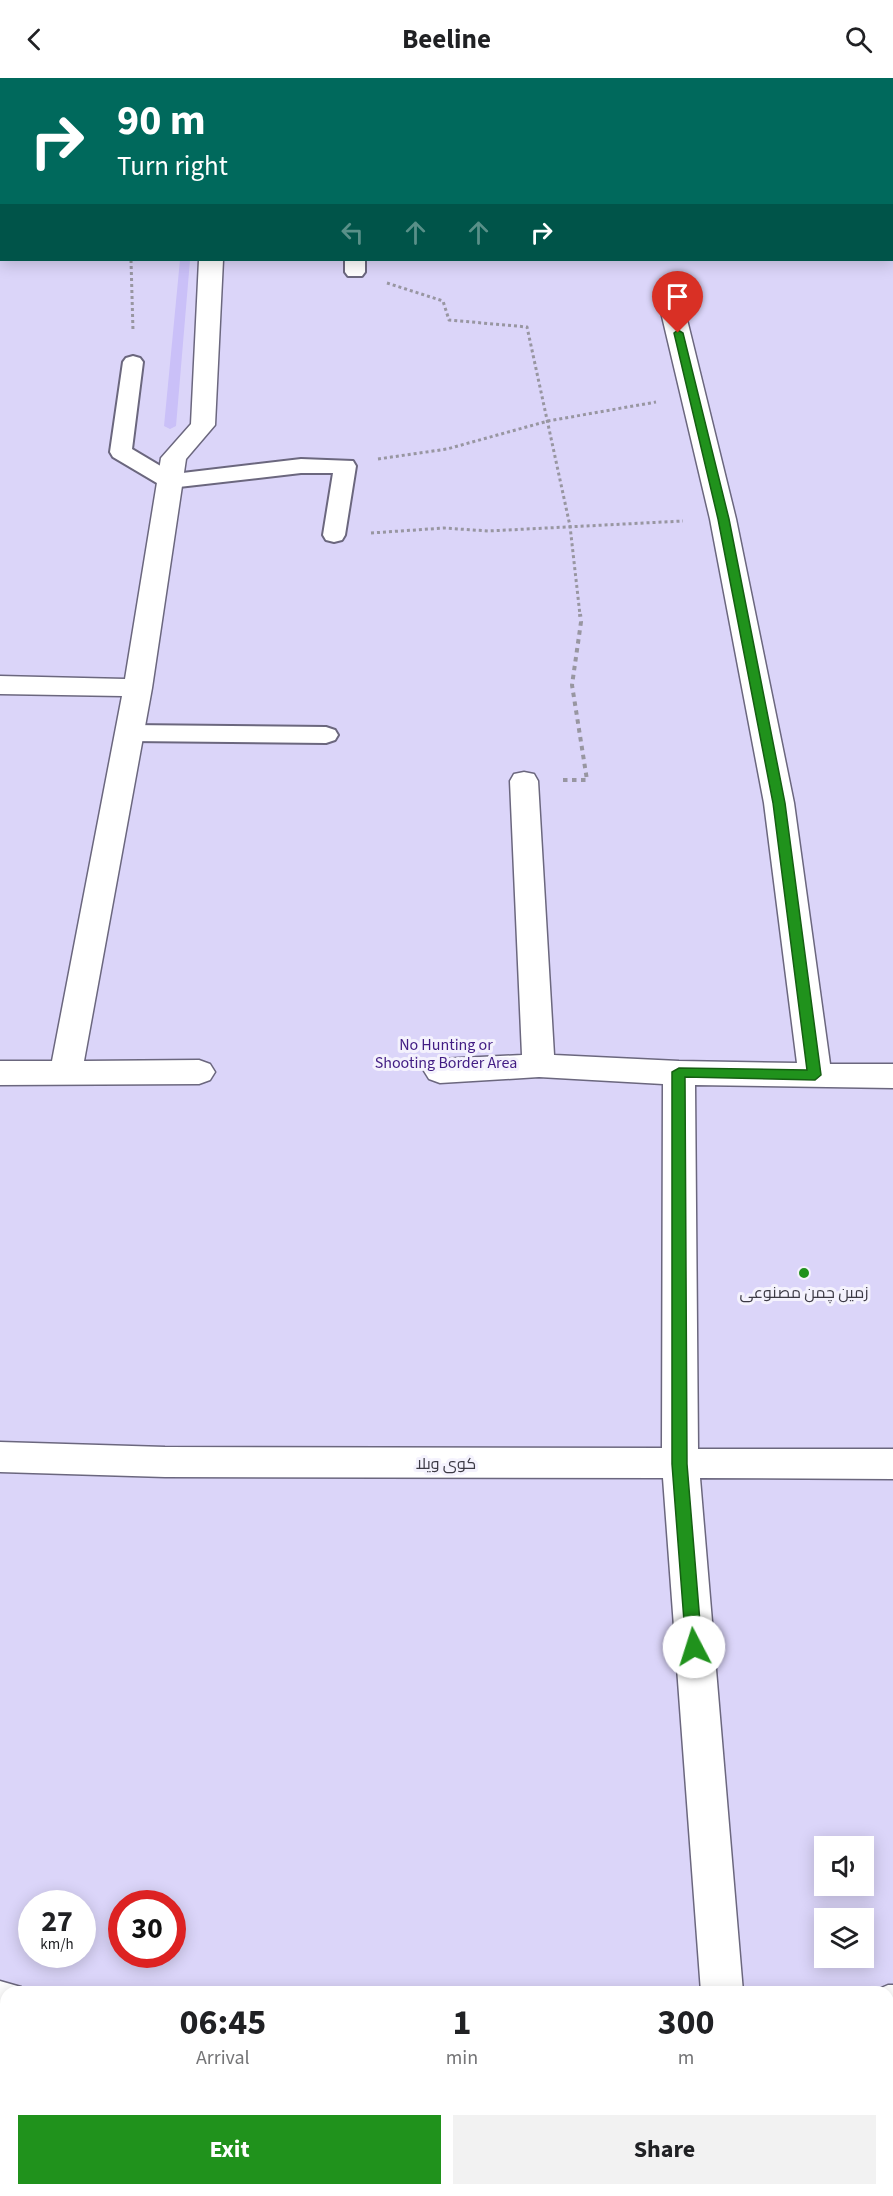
<!DOCTYPE html>
<meta charset="utf-8">
<style>
body{margin:0;font-family:"Source Sans 3",Cairo,sans-serif;background:#f2f2f2;color:#202124;height:100vh;display:flex;flex-direction:column;font-size:22px;white-space:nowrap}
*{box-sizing:border-box;margin:0}
p{font-size:20px;color:#757577}
.icon{flex:none;width:33px;height:33px;fill:none;stroke:currentColor;stroke-width:2;stroke-linecap:round;stroke-linejoin:round}
.map{position:relative;flex:1;overflow:hidden}
.drawer{position:absolute;left:0px;top:1908px;width:894px;height:210px;display:flex;flex-direction:column;background:#fff;border-radius:18px 18px 0 0;box-shadow:0 3px 15px #0003}
.drawer>*{flex:none}
.top-card{position:absolute;left:0px;top:0px;width:894px;height:183px;box-shadow:0 3px 15px #0003;background:#00695c;color:#fff;overflow:hidden}
.controls{position:absolute;left:814px;top:1758px;display:grid;gap:12px}
.controls a{display:grid;place-items:center;width:60px;height:60px;border-radius:0px;background:#fff;box-shadow:0 3px 15px #0003;font-size:30px}
.speed{position:absolute;left:18px;top:1812px;display:flex;gap:12px;font-size:30px;font-weight:700;text-align:center}
.speed>*{display:grid;place-content:center;width:78px;height:78px;border-radius:50%;background:#fff;box-shadow:0 3px 15px #0003;line-height:1}
.speed small{font-size:15px;font-weight:400}
.speed .limit{border:9px solid #d22;background:#fff;color:#111}
.pin{position:absolute;display:grid;place-items:center;width:51px;height:51px;color:#fff;margin:-62px -26px;border-radius:50% 50% 50% 0;rotate:-45deg;box-shadow:0 0 6px #0007}
.pin .icon{rotate:45deg}
.me{position:absolute;width:66px;margin:-33px;rotate:355deg;stroke-linejoin:round;filter:drop-shadow(0 0 4px #0008)}
.turn{display:flex;align-items:center;gap:21px;height:126px;padding:0 18px;font-size:27px}
.turn .icon{width:78px;height:78px;stroke-width:2.5}
.turn b{display:block;font-size:42px;line-height:51px}
.lanes{display:flex;align-items:center;height:57px;padding:0 18px;background:#0003;justify-content:center;gap:30px;direction:ltr}
.lanes .off{opacity:.35}
.eta{display:flex;justify-content:space-evenly;align-items:center;height:102px;text-align:center}
.eta b{font-size:36px;font-weight:700;line-height:42px}
.primary-button{display:flex;gap:12px;margin-top:auto;padding:12px 18px}
.primary-button a{flex:1;height:69px;border-radius:0px;background:#20921c;color:#fff;font-size:24px;font-weight:700;line-height:69px;text-align:center}
.primary-button a+a{background:#f2f2f2;color:#202124}
header{display:flex;justify-content:space-between;align-items:center;height:78px;padding:0 18px;background:#fff;font-size:27px;font-weight:700}
.map>svg:first-child{display:block}
.green{fill:#dbd5f9;fill-rule:evenodd}
.lines{fill:none;stroke-linecap:round;stroke-linejoin:round}
.stream{fill:#cac0f8;fill-rule:evenodd}
.lane-casing{stroke:#6b677e;stroke-width:4}
.street-casing{stroke:#6b677e;stroke-width:3}
.path-far1{stroke:#9896a1;stroke-width:3;stroke-dasharray:3 3;stroke-linecap:butt}
.path{stroke:#9896a1;stroke-width:4;stroke-dasharray:4.5 4.5;stroke-linecap:butt}
.lane{fill:#fff;fill-rule:evenodd}
.street{fill:#fff;fill-rule:evenodd}
.route{fill:#20921c;stroke:#155f12;stroke-width:1.5}
.poi-dot{fill:#20921c;stroke:#f4f2fd;stroke-width:2}
.labels{text-anchor:middle;stroke-width:6;stroke-linejoin:round;paint-order:stroke}
.park-label{font-size:16px;fill:#411c83;stroke:#f4f2fd}
.poi-label{font-size:16px;fill:#3c3a45;stroke:#f4f2fd}
.street-label{font-size:16px;fill:#3c3a45;stroke:#f4f2fd}
</style>
<header><svg class="icon" aria-label="back" viewBox="0 0 24 24"><path d="M15 5l-7 7 7 7"/></svg>Beeline<svg class="icon" aria-label="search" viewBox="0 0 24 24"><circle cx="10" cy="10" r="6"/><path d="M15 15l6 6"/></svg></header>
<div class="map">
<svg width="893" height="2118" viewBox="0 0 893 2118">
<rect width="100%" height="100%" fill="#f4f2fd"/>
<path class="green" d="M 0,0 L 893,0 L 893,2118 L 0,2118 ZM 2,2 L 892,2 L 892,182 L 2,182 ZM 825,1768 L 864,1768 L 864,1808 L 825,1808 ZM 32,1826 L 82,1826 L 82,1876 L 32,1876 ZM 122,1826 L 172,1826 L 172,1876 L 122,1876 ZM 825,1840 L 864,1840 L 864,1880 L 825,1880 ZM 6,1914 L 888,1914 L 888,2112 L 6,2112 Z"/>
<g class="lines">
<g class="stream">
<rect x="197" y="0" width="10" height="2"/>
<rect x="879" y="0" width="10" height="2"/>
<rect x="892" y="32" width="1" height="8"/>
<polygon points="180,182 190,182 176,348 170,351 164,348"/>
</g>
<defs>
<g id="lane">
<polygon points="216,0 234,0 215,2"/>
<polygon points="345,182 365,182 365,194 362,198 348,198 345,194"/>
<polygon points="133,278 140,280 143,284 132,371 174,396 301,381 353,383 356,388 345,457 342,462 334,464 326,462 323,457 333,395 301,395 170,410 162,408 113,379 110,374 123,284 126,280"/>
<polygon points="130,647 326,649 335,652 338,657 335,662 326,665 130,663 121,660 118,655 121,650"/>
</g>
<g id="street">
<polygon points="199,182 223,182 215,347 186,381 152,610 84,983 199,982 210,986 215,994 210,1002 199,1006 0,1007 0,983 52,983 122,618 0,616 0,598 125,601 161,380 191,346"/>
<polygon points="668,206 676,208 680,213 736,441 794,725 830,986 893,986 893,1010 695,1007 698,1371 893,1371 893,1401 700,1400 743,1914 701,1914 663,1400 165,1399 0,1394 0,1364 165,1369 662,1370 663,1006 539,999 440,1005 429,1001 424,993 429,985 440,981 522,977 510,703 514,696 524,694 534,696 538,703 554,977 679,983 797,985 764,725 710,441 656,213 660,208"/>
<polygon points="0,1903 21,1909 23,1914 6,1914 6,1943 0,1943"/>
<polygon points="888,1907 893,1907 893,1947 888,1947 888,1914 872,1914"/>
<polygon points="804,2112 848,2112 847,2118 803,2118"/>
</g>
</defs>
<use href="#lane" class="lane-casing"/>
<use href="#street" class="street-casing"/>
<g class="path-far1">
<polyline points="131,182 133,253"/>
<polyline points="387,205 443,223 449,242 527,249 570,448 580,537"/>
<polyline points="378,381 447,371 548,343 656,324"/>
<polyline points="371,455 444,450 488,453 683,443"/>
</g>
<polyline class="path" points="563,702 587,702 572,607 581,544 580,536"/>
<use href="#lane" class="lane"/>
<use href="#street" class="street"/>
</g>
<polygon class="route" points="678,252 683,255 729,441 785,725 821,997 815,1002 685,999 687,1386 702,1569 700,1574 694,1576 689,1574 686,1569 672,1386 672,994 679,990 807,992 773,725 718,441 674,255"/>
<circle class="poi-dot" cx="804" cy="1195" r="6"/>
<g class="labels">
<g class="park-label">
<text x="446" y="972">No Hunting or<tspan x="446" dy="18">Shooting Border Area</tspan></text>
</g>
<g class="poi-label">
<text x="804" y="1220">زمین چمن مصنوعی</text>
</g>
<g class="street-label">
<text x="446" y="1391">کوی ویلا</text>
</g>
</g>
</svg>
<div class="controls">
<a><svg class="icon" aria-label="sound" viewBox="0 0 24 24"><path d="M4 9h4l5-4v14l-5-4H4zM17 9q2 3 0 6"/></svg></a>
<a><svg class="icon" aria-label="layers" viewBox="0 0 24 24"><path d="M12 4l9 5-9 5-9-5zM3 14l9 5 9-5"/></svg></a>
</div>
<div class="speed"><div>27<small>km/h</small></div><div class="limit">30</div></div>
<div class="pin" style="left:678px;top:255px;background:#d93025"><svg class="icon" aria-label="arrive" viewBox="0 0 24 24"><path d="M6 21V4h12l-3 4 3 4H6"/></svg></div>
<svg class="me" style="left:694px;top:1569px" viewBox="-20 -20 40 40"><circle r="19" fill="#fff"/><path d="M0-13L10 11 0 6-10 11z" fill="#20921c"/></svg>
<div class="top-card">
<div class="turn"><svg class="icon" aria-label="right" viewBox="0 0 24 24"><path d="M7 20v-9h11M14 6l5 5-5 5"/></svg><div><b>90 m</b>Turn right</div></div>
<div class="lanes"><svg class="icon off" aria-label="left" viewBox="0 0 24 24"><path d="M17 20v-9H6M10 6l-5 5 5 5"/></svg><svg class="icon off" aria-label="ahead" viewBox="0 0 24 24"><path d="M12 20V5M6 11l6-6 6 6"/></svg><svg class="icon off" aria-label="ahead" viewBox="0 0 24 24"><path d="M12 20V5M6 11l6-6 6 6"/></svg><svg class="icon" aria-label="right" viewBox="0 0 24 24"><path d="M7 20v-9h11M14 6l5 5-5 5"/></svg></div>
</div>
<section class="drawer">
<div class="eta">
<div><b>06:45</b><p>Arrival</p></div>
<div><b>1</b><p>min</p></div>
<div><b>300</b><p>m</p></div>
</div>
<div class="primary-button"><a>Exit</a><a>Share</a></div>
</section>
</div>
